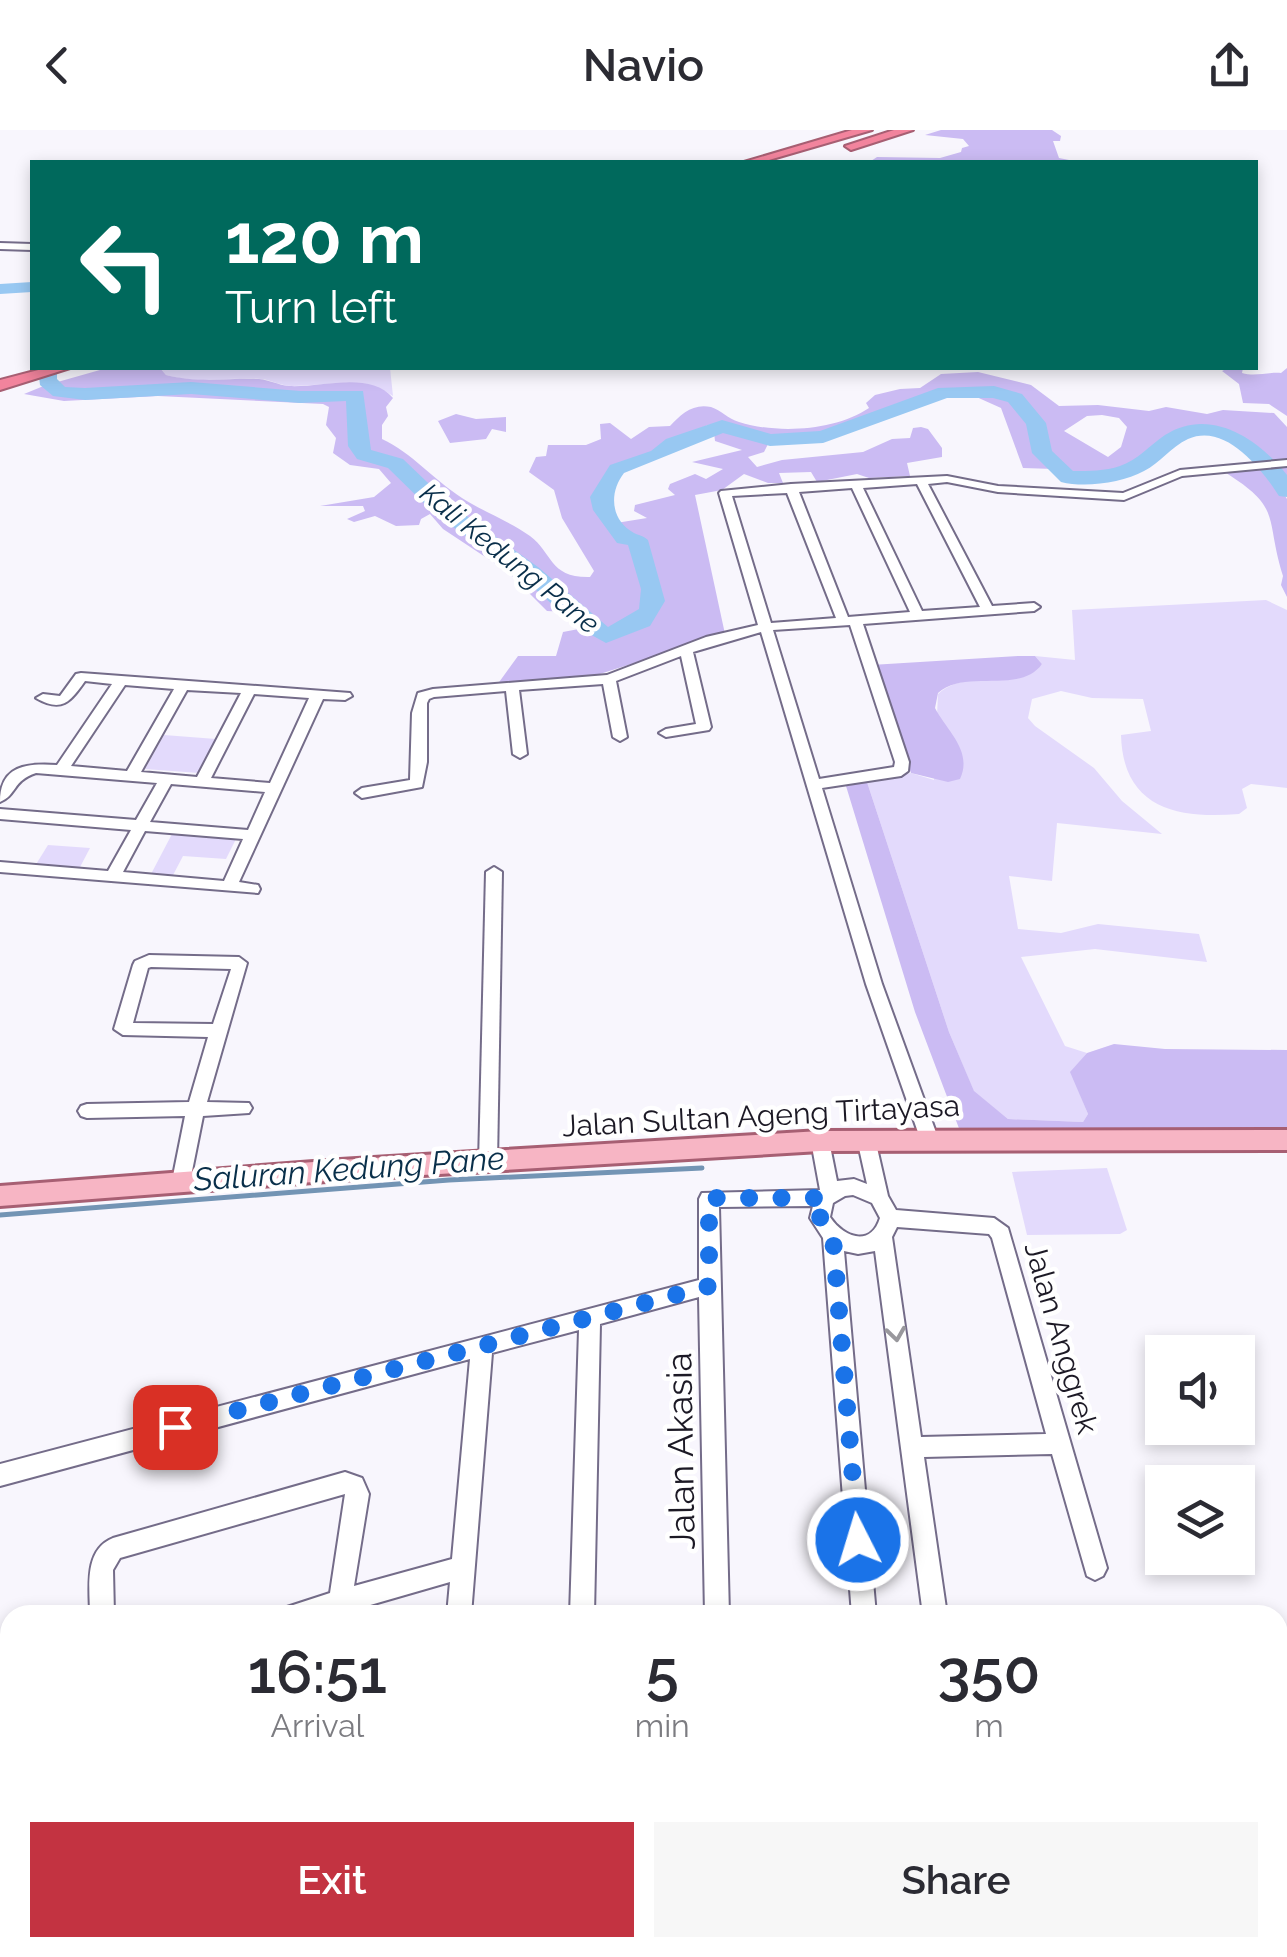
<!DOCTYPE html>
<style>
body{margin:0;font-family:Raleway,sans-serif;background:#f7f7f7;color:#2b2b33;height:100vh;display:flex;flex-direction:column;font-size:38px;white-space:nowrap}
*{box-sizing:border-box;margin:0}
p{font-size:32px;color:#7c7c81}
.icon{flex:none;width:55px;height:55px;fill:none;stroke:currentColor;stroke-width:2;stroke-linecap:round;stroke-linejoin:round}
.map{position:relative;flex:1;overflow:hidden}
.panel{position:absolute;left:0px;top:1475px;width:1288px;height:352px;display:flex;flex-direction:column;background:#fff;border-radius:30px 30px 0 0;box-shadow:0 5px 15px #0003}
.panel>*{flex:none}
.banner{position:absolute;left:30px;top:30px;width:1228px;height:210px;border-radius:0px;box-shadow:0 5px 15px #0003;background:#00695c;color:#fff;overflow:hidden}
.controls{position:absolute;left:1145px;top:1205px;display:grid;gap:20px}
.controls a{display:grid;place-items:center;width:110px;height:110px;border-radius:0px;background:#fff;box-shadow:0 5px 15px #0003;font-size:50px}
.pin{position:absolute;display:grid;place-items:center;width:85px;height:85px;color:#fff;margin:-42px;border-radius:20px;box-shadow:0 5px 15px #0006}
.me{position:absolute;width:110px;margin:-55px;rotate:355deg;stroke-linejoin:round;filter:drop-shadow(0 0 8px #0008)}
.turn{display:flex;align-items:center;gap:35px;height:210px;padding:0 30px;font-size:45px}
.turn .icon{width:130px;height:130px;stroke-width:2.5}
.turn b{display:block;font-size:70px;line-height:85px}
.eta{display:flex;justify-content:space-evenly;align-items:center;height:170px;text-align:center}
.eta b{font-size:60px;font-weight:600;line-height:70px}
.cta{display:flex;gap:20px;margin-top:auto;padding:20px 30px}
.cta a{flex:1;height:115px;border-radius:0px;background:#c33341;color:#fff;font-size:40px;font-weight:600;line-height:115px;text-align:center}
.cta a+a{background:#f7f7f7;color:#2b2b33}
header{display:flex;justify-content:space-between;align-items:center;height:130px;padding:0 30px;background:#fff;font-size:45px;font-weight:600}
.map>svg:first-child{display:block}
.green{fill:#e3dafc}
.forest{fill:#cbbbf3;fill-rule:evenodd}
.lines{fill:none;stroke-linecap:round;stroke-linejoin:round}
.stream{stroke:#7394b4;stroke-width:5}
.river{fill:#98c8f2;fill-rule:evenodd}
.minor-casing{stroke:#746c89;stroke-width:4}
.major-casing{stroke:#a75f73;stroke-width:6}
.highway-casing{stroke:#a75f73;stroke-width:4}
.minor{fill:#fff;fill-rule:evenodd}
.major{fill:#f7b5c4;fill-rule:evenodd}
.highway{fill:#f2849d;fill-rule:evenodd}
.oneway{stroke:#99989d}
.route{stroke:#1a73e8;stroke-width:18;stroke-dasharray:0 32.4}
.labels{text-anchor:middle;stroke-width:9;stroke-linejoin:round;paint-order:stroke}
.far-water-label{font-size:28px;font-style:italic;fill:#092f4a;stroke:#fff}
.street-label{font-size:30px;fill:#1c1925;stroke:#fff}
.water-label{font-size:32px;font-style:italic;fill:#092f4a;stroke:#fff}
.near-street-label{font-size:35px;fill:#1c1925;stroke:#fff}
</style>
<header><svg class="icon" aria-label="back" viewBox="0 0 24 24"><path d="M15 5l-7 7 7 7"/></svg>Navio<svg class="icon" aria-label="share" viewBox="0 0 24 24"><path d="M12 15V3M7 8l5-5 5 5M5 13v7h14v-7"/></svg></header>
<div class="map">
<svg width="1287" height="1827" viewBox="0 0 1287 1827">
<rect width="100%" height="100%" fill="#f8f6fd"/>
<g class="green">
<path d="M 160,238 L 390,238 L 393,266 C 362,244 326,256 292,256 C 281,256 272,250 261,249 C 230,247 196,254 166,245 Z"/>
<path d="M 1266,470 L 1287,480 L 1287,658 L 1251,654 L 1242,659 L 1247,678 L 1239,684 C 1178,689 1123,679 1121,605 L 1151,601 L 1143,569 L 1092,568 L 1061,561 L 1032,569 L 1028,588 L 1035,596 L 1094,638 L 1122,671 L 1162,704 L 1057,693 L 1052,751 L 1009,746 L 1018,799 L 1061,803 L 1098,794 L 1199,804 L 1207,832 L 1095,819 L 1021,827 L 1065,916 L 1087,923 L 1071,942 L 1088,984 L 1083,992 L 1008,989 L 974,962 L 949,902 L 867,652 L 911,643 L 934,650 L 938,564 C 965,538 1014,560 1042,534 L 1035,526 L 1075,530 L 1072,480 Z"/>
<polygon points="164,605 216,609 199,643 145,639"/>
<polygon points="172,704 236,709 226,729 183,726 172,747 150,746"/>
<polygon points="48,715 90,718 79,739 35,736"/>
<polygon points="1107,1038 1127,1100 1120,1104 1027,1105 1012,1042"/>
</g>
<g class="forest">
<polygon points="941,0 1052,0 1061,6 1060,11 1053,11 1059,28 1079,32 871,31 877,27 940,28 961,22 962,18 969,16 963,9 925,5"/>
<path d="M 107,238 L 160,238 L 166,245 C 195,253 229,248 259,249 C 270,250 278,255 289,256 C 320,258 370,240 393,268 L 386,277 L 388,286 L 382,295 L 382,309 C 412,323 433,349 462,368 C 484,382 509,391 530,406 C 553,423 549,448 590,447 L 594,441 L 562,388 L 554,360 L 529,342 L 536,327 L 546,326 L 548,315 L 586,315 L 601,309 L 600,294 L 610,293 L 631,309 L 649,297 L 670,296 C 681,284 693,273 711,277 C 721,280 728,289 739,292 C 777,304 835,301 869,278 L 866,273 L 875,265 L 900,259 L 920,258 L 941,244 L 978,242 L 1031,255 L 1059,276 L 1098,275 L 1149,281 L 1166,277 L 1207,284 L 1223,280 L 1274,283 L 1287,297 L 1287,351 C 1265,320 1215,284 1175,305 C 1159,313 1147,328 1131,336 C 1112,344 1090,345 1070,346 L 1047,323 L 1040,293 L 1018,267 L 994,260 L 943,261 L 820,305 L 771,308 L 723,294 L 708,295 L 670,311 L 655,323 L 614,338 L 603,351 L 596,367 L 600,381 L 621,409 L 633,412 C 648,459 669,485 607,503 C 579,487 559,462 536,442 C 504,415 466,395 435,368 C 408,344 408,326 367,323 L 362,316 L 360,263 C 339,261 319,266 298,265 C 262,262 226,257 190,257 C 155,256 80,273 54,253 ZM 1102,285 L 1119,288 L 1127,297 L 1121,317 L 1108,327 L 1064,301 L 1087,286 Z"/>
<path d="M 1228,238 L 1243,238 L 1242,243 C 1255,247 1267,242 1281,243 L 1287,238 L 1287,286 L 1269,274 L 1243,273 L 1239,254 L 1222,241 Z"/>
<polygon points="46,255 57,264 84,266 190,260 300,269 352,266 353,317 360,326 384,329 397,336 426,370 526,444 567,482 547,481 508,442 443,399 430,384 421,389 419,395 396,396 375,386 354,392 347,389 365,381 363,376 320,376 374,367 391,353 379,339 350,335 333,323 336,308 326,295 329,277 323,274 158,266 64,271 24,264"/>
<path d="M 993,264 C 1042,279 1025,310 1054,339 L 1023,338 L 1001,278 L 972,265 Z"/>
<polygon points="456,284 476,289 506,287 506,302 492,299 486,309 450,313 438,291"/>
<path d="M 921,297 L 928,299 L 942,318 L 942,327 L 907,333 L 910,346 L 869,348 L 857,344 L 817,352 L 811,342 L 779,343 L 783,353 L 768,353 L 744,344 L 722,360 L 695,365 L 725,504 L 581,550 L 497,555 L 518,526 L 556,526 L 563,502 L 584,498 L 605,510 C 679,488 661,469 641,408 L 628,406 L 616,393 L 647,388 L 634,381 L 635,375 L 675,365 L 668,359 L 670,354 L 695,344 L 706,349 L 723,339 L 692,332 L 742,320 L 715,311 L 714,302 L 721,298 L 769,312 L 764,322 L 748,327 L 757,337 L 782,330 L 863,322 L 892,309 L 910,308 L 913,298 Z"/>
<path d="M 1266,335 L 1287,369 L 1287,467 L 1281,455 L 1283,446 C 1264,385 1284,378 1221,340 Z"/>
<path d="M 1018,526 L 1035,526 L 1042,534 C 1020,565 965,538 938,563 L 935,578 C 947,601 973,621 960,649 L 948,652 L 911,643 L 871,535 Z"/>
<polygon points="867,652 949,902 974,961 1008,989 1083,992 1088,984 1070,942 1087,923 1114,914 1165,919 1287,920 1287,999 960,1001 915,882 846,656"/>
</g>
<g class="lines">
<polyline class="stream" points="0,1085 449,1050 702,1038"/>
<g class="river">
<polygon points="32,152 32,162 0,164 0,154"/>
<path d="M 38,238 L 57,238 L 57,249 L 65,257 L 85,258 L 191,252 L 300,261 L 363,261 L 371,320 L 403,329 L 450,374 L 538,437 L 608,497 L 639,479 L 641,459 L 628,415 L 617,413 L 593,380 L 590,367 L 610,335 L 651,321 L 666,309 L 722,290 L 771,304 L 820,301 L 938,258 L 994,256 L 1022,264 L 1046,293 L 1052,321 L 1073,341 C 1089,341 1105,341 1120,336 C 1138,330 1150,315 1165,305 C 1210,276 1259,309 1287,345 L 1287,367 L 1279,366 C 1262,339 1225,292 1188,309 C 1171,317 1160,333 1144,341 C 1122,353 1085,358 1061,352 L 1032,323 L 1026,294 L 1008,272 L 993,268 L 947,268 L 823,313 L 770,316 L 723,303 L 624,343 C 609,362 610,390 634,403 C 638,405 644,406 648,410 L 665,471 L 650,496 L 606,513 L 577,497 L 522,447 L 434,383 L 388,338 L 357,329 L 348,316 L 346,271 L 300,273 L 191,264 L 85,270 L 53,266 L 40,255 Z"/>
</g>
<defs>
<g id="minor">
<polygon points="0,113 32,114 32,120 0,119"/>
<path d="M 1287,330 L 1287,336 L 1182,346 L 1124,370 L 998,362 L 947,352 L 928,354 L 992,476 L 1034,473 L 1040,477 L 1034,481 L 863,494 L 909,632 L 908,641 L 901,646 L 822,658 L 882,854 L 938,1008 L 936,1013 L 922,1013 L 920,1008 L 866,854 L 761,502 L 693,522 L 711,597 L 709,600 L 666,607 L 659,603 L 666,599 L 696,594 L 681,526 L 616,551 L 627,607 L 620,611 L 613,607 L 603,554 L 519,560 L 527,624 L 520,628 L 513,624 L 506,561 L 434,567 L 429,569 L 427,573 L 427,632 L 422,657 L 362,668 L 355,663 L 362,658 L 410,650 L 412,583 L 418,563 L 433,559 L 607,545 L 706,507 L 758,495 L 719,363 L 721,361 L 791,354 L 947,346 L 998,356 L 1123,363 L 1180,340 ZM 917,354 L 980,477 L 922,481 L 863,358 ZM 852,358 L 910,482 L 848,487 L 799,362 ZM 787,363 L 836,488 L 771,493 L 732,366 ZM 850,495 L 895,632 L 894,637 L 819,649 L 773,500 Z"/>
<path d="M 81,543 L 350,563 L 352,566 L 345,570 L 323,569 L 239,752 L 258,755 L 260,759 L 258,763 L 0,742 L 0,732 L 108,741 L 131,700 L 0,689 L 0,679 L 136,690 L 157,653 L 36,643 C 12,651 17,665 0,672 C 0,635 27,633 57,635 L 112,554 L 85,551 C 70,572 62,583 36,568 L 43,564 L 60,566 L 76,544 ZM 125,555 L 174,559 L 127,641 L 71,636 ZM 187,560 L 241,563 L 197,647 L 141,642 ZM 254,564 L 309,568 L 270,653 L 211,648 ZM 171,654 L 265,662 L 248,700 L 150,692 ZM 145,701 L 243,709 L 224,751 L 123,742 Z"/>
<polygon points="494,737 502,742 497,1033 495,1038 488,1041 481,1038 479,1033 486,742"/>
<path d="M 149,825 L 239,827 L 247,833 L 207,972 L 249,973 L 252,978 L 249,983 L 203,986 L 190,1051 L 188,1056 L 181,1059 L 174,1056 L 172,1051 L 185,986 L 87,988 L 81,986 L 78,981 L 81,976 L 87,974 L 189,972 L 208,907 L 123,905 L 114,899 L 133,835 L 135,831 ZM 151,837 L 231,839 L 213,894 L 133,893 L 148,838 Z"/>
<path d="M 866,1002 L 873,1004 L 875,1009 L 888,1066 L 896,1080 L 994,1088 L 1008,1098 L 1107,1438 L 1103,1446 L 1095,1450 L 1087,1446 L 1052,1324 L 924,1327 L 947,1485 L 923,1485 L 875,1121 L 858,1124 L 844,1121 L 876,1485 L 852,1485 L 823,1108 L 810,1088 L 813,1076 L 719,1077 L 729,1485 L 705,1485 L 699,1167 L 600,1194 L 594,1485 L 570,1485 L 579,1200 L 492,1223 L 471,1485 L 447,1485 L 450,1452 L 353,1480 L 354,1485 L 283,1485 L 287,1477 L 330,1463 L 345,1364 L 120,1428 L 113,1440 L 114,1485 L 90,1485 C 90,1459 83,1420 113,1408 L 345,1342 L 362,1348 L 369,1364 L 354,1456 L 452,1429 L 470,1229 L 0,1356 L 0,1334 L 699,1150 L 699,1069 L 702,1063 L 820,1060 L 811,1011 L 813,1006 L 827,1006 L 829,1011 L 837,1051 L 854,1049 L 867,1054 L 857,1009 L 859,1004 ZM 853,1065 L 872,1073 L 880,1088 C 871,1117 844,1108 830,1087 L 833,1073 L 845,1066 ZM 897,1097 L 989,1104 L 992,1108 L 1046,1304 L 921,1307 L 892,1107 Z"/>
<polygon points="10,1711 10,1737 0,1740 0,1714"/>
<polygon points="226,1818 277,1818 273,1827 222,1827"/>
<polygon points="422,1818 449,1818 450,1827 422,1827"/>
<polygon points="567,1818 594,1818 595,1827 567,1827"/>
<polygon points="878,1818 905,1818 907,1827 879,1827"/>
</g>
<polygon id="major" points="1287,1000 1287,1020 820,1021 340,1050 0,1076 0,1056 340,1030 820,1001"/>
<g id="highway">
<polygon points="852,0 872,0 762,32 744,32"/>
<polygon points="894,0 913,0 851,20 845,16"/>
<polygon points="46,238 70,238 0,260 0,250"/>
</g>
</defs>
<use href="#minor" class="minor-casing"/>
<use href="#major" class="major-casing"/>
<use href="#highway" class="highway-casing"/>
<use href="#minor" class="minor"/>
<use href="#major" class="major"/>
<use href="#highway" class="highway"/>
</g>
<defs><path id="oneway-chevron" d="M-2-3.5L2.5 0L-2 3.5" fill="none" stroke-width="1.6" stroke-linecap="round" stroke-linejoin="round" transform="scale(2.5)"/></defs>
<use class="oneway" href="#oneway-chevron" transform="translate(896 1204) rotate(82)"/>
<g class="lines">
<polyline class="route" points="175,1297 709,1156 709,1068 826,1068 820,1088 833,1108 858,1410"/>
</g>
<g class="labels">
<g class="far-water-label">
<text transform="translate(510 428) rotate(39)" y="10">Kali Kedung Pane</text>
</g>
<g class="street-label">
<text transform="translate(761 986) rotate(-3)" y="10">Jalan Sultan Ageng Tirtayasa</text>
<text transform="translate(1061 1208) rotate(74)" y="10">Jalan Anggrek</text>
</g>
<g class="water-label">
<text transform="translate(349 1039) rotate(-4)" y="11">Saluran Kedung Pane</text>
</g>
<g class="near-street-label">
<text transform="translate(681 1321) rotate(-91)" y="12">Jalan Akasia</text>
</g>
</g>
</svg>
<div class="controls">
<a><svg class="icon" aria-label="sound" viewBox="0 0 24 24"><path d="M4 9h4l5-4v14l-5-4H4zM17 9q2 3 0 6"/></svg></a>
<a><svg class="icon" aria-label="layers" viewBox="0 0 24 24"><path d="M12 4l9 5-9 5-9-5zM3 14l9 5 9-5"/></svg></a>
</div>
<div class="pin" style="left:175px;top:1297px;background:#d93025"><svg class="icon" aria-label="arrive" viewBox="0 0 24 24"><path d="M6 21V4h12l-3 4 3 4H6"/></svg></div>
<svg class="me" style="left:858px;top:1410px" viewBox="-20 -20 40 40"><circle r="17" fill="#1a73e8" stroke="#fff" stroke-width="3"/><path d="M0-11L8 9 0 5-8 9z" fill="#fff"/></svg>
<div class="banner">
<div class="turn"><svg class="icon" aria-label="left" viewBox="0 0 24 24"><path d="M17 20v-9H6M10 6l-5 5 5 5"/></svg><div><b>120 m</b>Turn left</div></div>
</div>
<section class="panel">
<div class="eta">
<div><b>16:51</b><p>Arrival</p></div>
<div><b>5</b><p>min</p></div>
<div><b>350</b><p>m</p></div>
</div>
<div class="cta"><a>Exit</a><a>Share</a></div>
</section>
</div>
